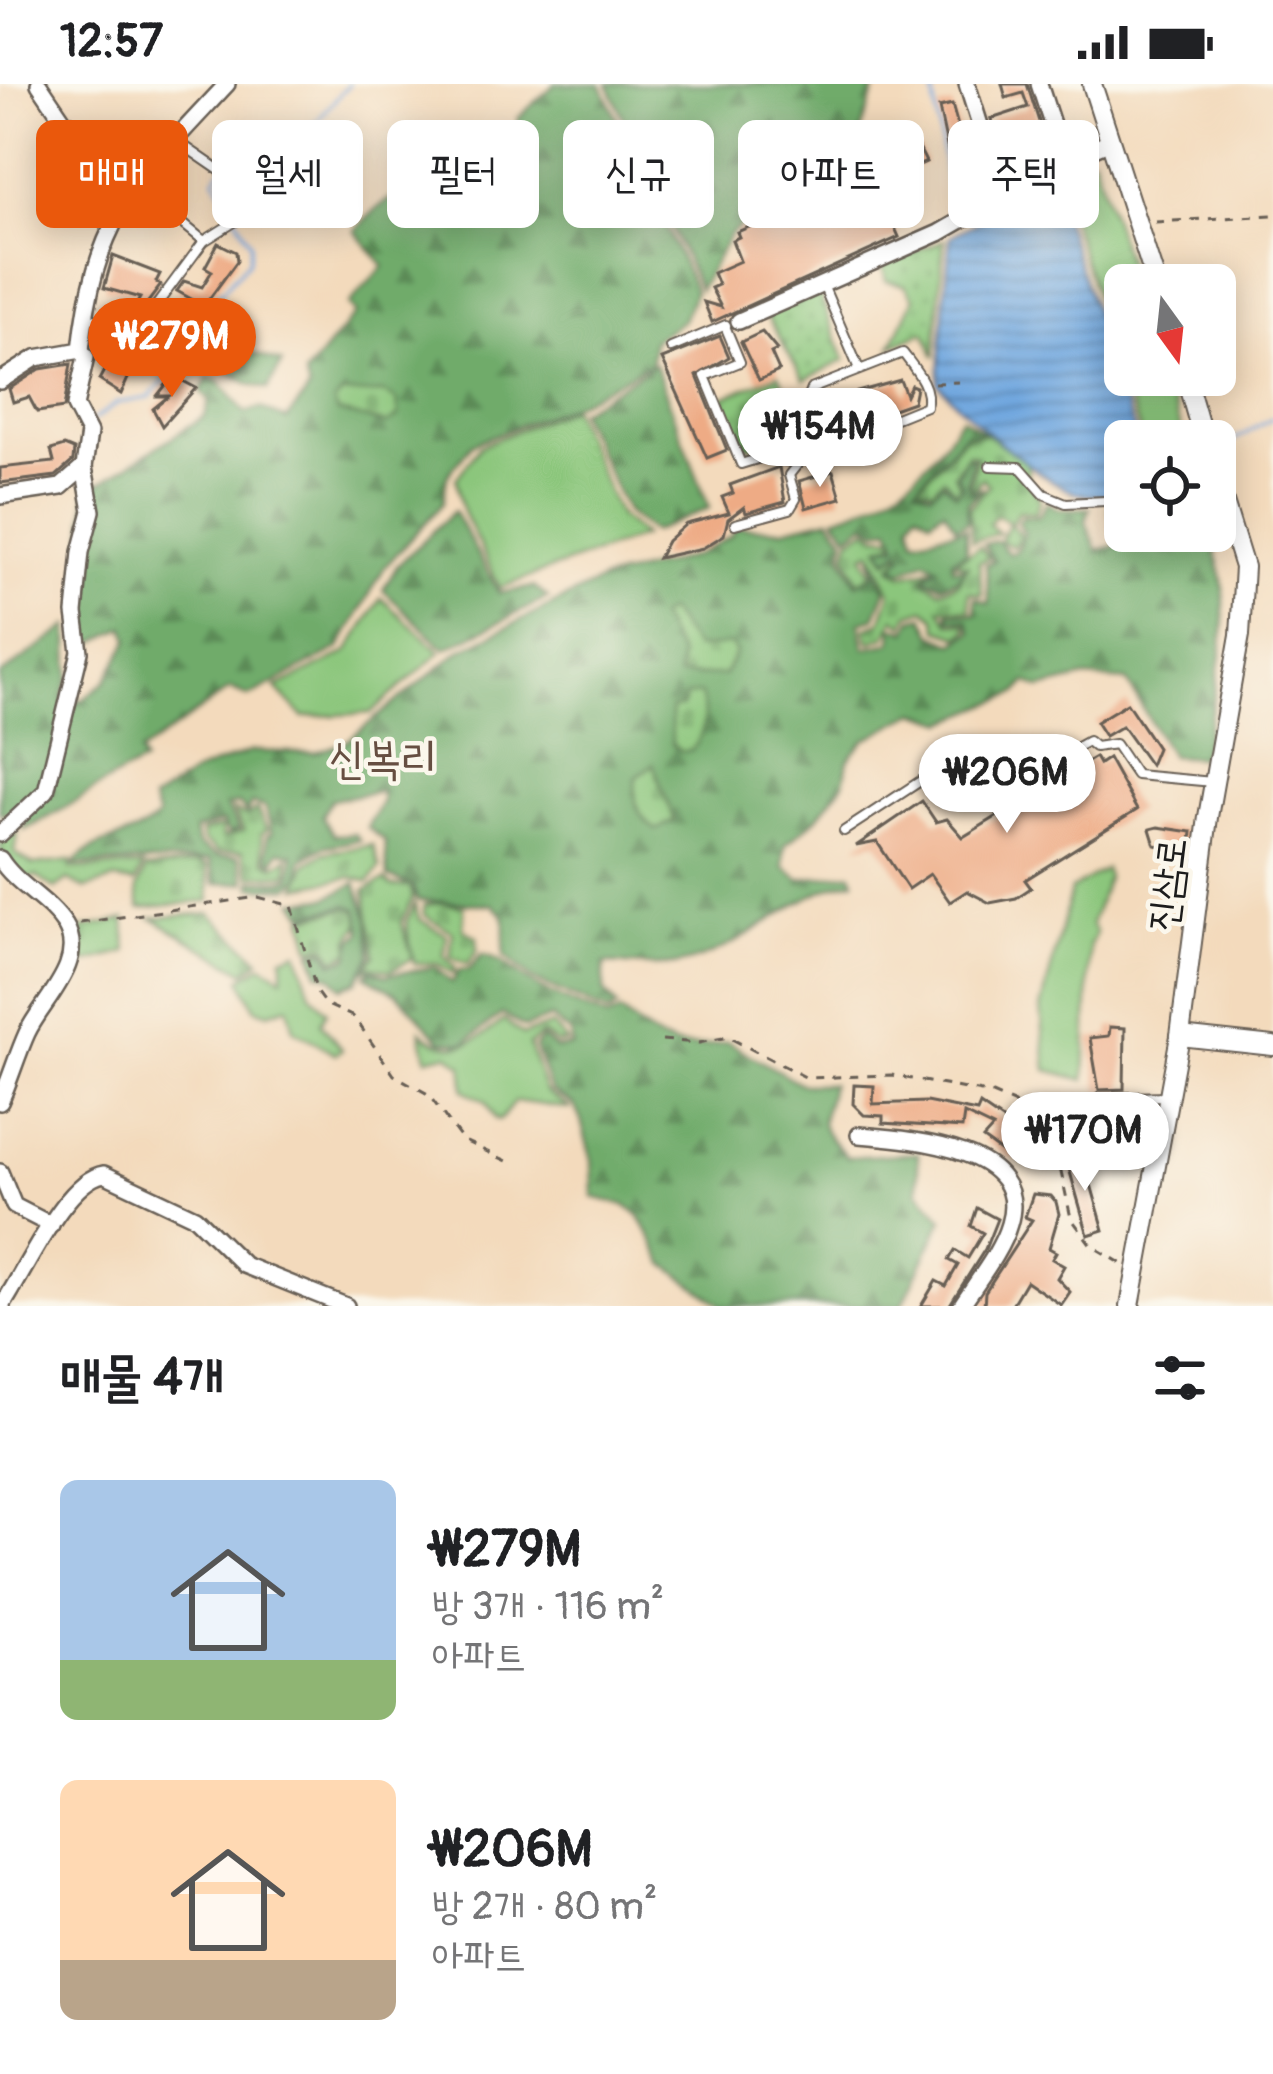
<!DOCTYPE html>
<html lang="ko">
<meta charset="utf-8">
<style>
:root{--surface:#fff;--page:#f6f6f6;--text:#202124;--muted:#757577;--accent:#ea580c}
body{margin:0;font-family:Pangolin,"Poor Story",sans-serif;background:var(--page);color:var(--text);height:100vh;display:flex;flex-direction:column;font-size:45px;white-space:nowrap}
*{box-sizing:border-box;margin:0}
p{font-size:39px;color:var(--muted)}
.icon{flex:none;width:66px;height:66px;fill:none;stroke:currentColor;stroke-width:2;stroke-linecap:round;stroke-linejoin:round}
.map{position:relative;height:1222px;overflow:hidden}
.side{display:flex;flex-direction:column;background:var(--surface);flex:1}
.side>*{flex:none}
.guide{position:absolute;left:36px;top:36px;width:1203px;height:108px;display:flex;gap:24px}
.needle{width:78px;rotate:165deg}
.fabs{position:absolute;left:1104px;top:180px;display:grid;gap:24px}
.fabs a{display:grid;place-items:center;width:132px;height:132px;border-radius:18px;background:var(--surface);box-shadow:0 6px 30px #0003;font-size:60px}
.price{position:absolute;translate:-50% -102px;padding:0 27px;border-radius:42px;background:#fff;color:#222;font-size:39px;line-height:78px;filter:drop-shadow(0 3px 6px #0008)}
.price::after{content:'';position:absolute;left:50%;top:72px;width:36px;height:27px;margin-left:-18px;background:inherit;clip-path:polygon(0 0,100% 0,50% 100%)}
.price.on{background:var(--accent);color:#fff}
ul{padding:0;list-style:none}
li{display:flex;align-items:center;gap:36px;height:300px;padding:0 60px}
li span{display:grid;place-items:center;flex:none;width:336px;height:240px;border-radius:18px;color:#555}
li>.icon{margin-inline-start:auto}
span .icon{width:144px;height:144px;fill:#fffc;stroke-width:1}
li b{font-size:51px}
h2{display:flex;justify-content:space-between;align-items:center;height:144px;padding:0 60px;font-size:51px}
.chip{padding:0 42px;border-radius:18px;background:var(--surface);box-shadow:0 6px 30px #0003;font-size:42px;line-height:108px}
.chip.on{background:var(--accent);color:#fff}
.status{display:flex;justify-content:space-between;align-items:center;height:84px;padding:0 60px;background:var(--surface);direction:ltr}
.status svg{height:33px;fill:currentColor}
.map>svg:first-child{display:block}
.green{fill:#8bc67b;stroke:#54714c;stroke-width:3}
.forest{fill:url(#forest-firs);stroke:#466444;stroke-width:3}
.cemetery{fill:url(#cemetery-stones);stroke:#54714c;stroke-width:3}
.garden{fill:url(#garden-dots);stroke:#54714c;stroke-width:3}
.water{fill:url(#water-rules);stroke:#46627e;stroke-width:3}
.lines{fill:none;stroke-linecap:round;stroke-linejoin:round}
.stream{stroke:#71a7df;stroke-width:3}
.building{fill:#eeab85}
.service-casing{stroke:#675e54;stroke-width:12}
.minor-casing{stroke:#675e54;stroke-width:20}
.tertiary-casing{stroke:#675e54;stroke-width:22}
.path{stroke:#675e54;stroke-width:3;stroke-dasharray:9 9;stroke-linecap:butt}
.service{stroke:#fff;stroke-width:8}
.minor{stroke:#fff;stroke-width:15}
.tertiary{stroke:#fff;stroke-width:18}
.labels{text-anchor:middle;stroke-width:9;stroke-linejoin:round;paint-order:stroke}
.street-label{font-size:39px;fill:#1c1c1c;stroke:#fbf7ec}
.quarter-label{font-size:45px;fill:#664e41;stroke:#fbf7ec}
</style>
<div class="status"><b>12:57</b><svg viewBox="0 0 49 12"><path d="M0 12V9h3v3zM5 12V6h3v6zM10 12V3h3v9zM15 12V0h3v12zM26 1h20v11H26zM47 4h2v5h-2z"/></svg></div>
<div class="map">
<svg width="1273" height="1222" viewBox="0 0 1273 1222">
<defs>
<pattern id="forest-firs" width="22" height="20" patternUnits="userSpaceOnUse" patternTransform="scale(3)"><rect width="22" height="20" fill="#70ab6b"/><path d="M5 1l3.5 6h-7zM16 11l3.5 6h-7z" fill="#5b8a57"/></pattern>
<pattern id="cemetery-stones" width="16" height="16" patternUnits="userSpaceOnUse" patternTransform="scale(3)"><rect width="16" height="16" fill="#8bc67b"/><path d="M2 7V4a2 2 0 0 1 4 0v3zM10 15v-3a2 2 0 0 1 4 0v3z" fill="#77aa6a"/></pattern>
<pattern id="garden-dots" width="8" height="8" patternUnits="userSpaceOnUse" patternTransform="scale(3)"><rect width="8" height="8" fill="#8bc67b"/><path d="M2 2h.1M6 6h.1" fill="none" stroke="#77aa6a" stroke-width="1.8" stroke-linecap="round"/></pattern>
<pattern id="water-rules" width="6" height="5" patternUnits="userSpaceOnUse" patternTransform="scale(3)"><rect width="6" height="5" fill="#71a7df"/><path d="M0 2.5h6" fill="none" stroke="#5c87b4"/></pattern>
</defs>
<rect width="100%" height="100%" fill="#fbf7ec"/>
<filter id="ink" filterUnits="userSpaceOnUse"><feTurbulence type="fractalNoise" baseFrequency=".00833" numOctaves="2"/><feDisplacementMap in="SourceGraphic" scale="24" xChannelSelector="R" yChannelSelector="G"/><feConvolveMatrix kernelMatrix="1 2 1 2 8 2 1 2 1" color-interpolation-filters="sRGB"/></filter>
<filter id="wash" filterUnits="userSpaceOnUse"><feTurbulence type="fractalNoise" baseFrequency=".004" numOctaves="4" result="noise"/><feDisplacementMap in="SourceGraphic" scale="48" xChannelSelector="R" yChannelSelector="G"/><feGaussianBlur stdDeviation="2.7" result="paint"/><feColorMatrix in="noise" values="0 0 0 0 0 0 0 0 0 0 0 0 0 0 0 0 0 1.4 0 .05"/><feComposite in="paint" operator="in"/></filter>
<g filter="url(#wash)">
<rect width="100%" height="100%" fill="#f3dabc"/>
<g class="green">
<path d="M1093,73L1134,201H1125V291H1164L1185,357H1143L1057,94Z"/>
<path d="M571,324L619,432L643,452L500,504L463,428L456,395L480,362Z"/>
<path d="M381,514L441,568L371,629L303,633L276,604L348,568Z"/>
<path d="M12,749L18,750L15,769L33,781L71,777L70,785L143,782L135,799L114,796L86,805L68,796L55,805L36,792L24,795L2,771L1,760Z"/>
<path d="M1105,785L1107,794L1091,840L1096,849L1090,861L1085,996L1047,986L1041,925L1071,806Z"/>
<path d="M415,820L419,835L447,851L444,872L455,883L453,890L437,879L414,880L406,838Z"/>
<path d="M298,867L311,909L327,927L321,939L342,965L336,970L294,946L288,922L269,929L255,924L241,895L262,881L283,893V873Z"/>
<path d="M504,936L523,951L552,941L567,958L557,960L542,950L529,961L545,1007L571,1025L515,1017L500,1036L495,1035L485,1017L464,1006L463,981L448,970L427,974L421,947C453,975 475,958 504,936Z"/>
</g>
<g class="forest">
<path d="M555,0H601L695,207L683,236L653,256L651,279L574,320L472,360L447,392L443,419L384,484L340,564L249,613L230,605L140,669L144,679C101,698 67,726 24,746L27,725L0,731V592L69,542L70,593L62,614L82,616L106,597L130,555L125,543L86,563L81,497L88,389L99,400L205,332L209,317L201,307L209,294L219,297L245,329L261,324L287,336L309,306L305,291L356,229L348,221L384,182L355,147C374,128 391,103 420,114L457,49L482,93L503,95L519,33Z"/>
<path d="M608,0H877L860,50L831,95L754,132L730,151L699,205Z"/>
<path d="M214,256L282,279L268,305L249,300L207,274L204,257Z"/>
<path d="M655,280L709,424L652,448L627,429L578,327Z"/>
<path d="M961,333L984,348L963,351L915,403L931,409L943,398L956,410L963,402L957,391L968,373L973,374L967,398L972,409L984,403L968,418L967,438L956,443L944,425L931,435L917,426L911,437L915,455L966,444V468L952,475L953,484L965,483L957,495L942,501L925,494L938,483L926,476L903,487L893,482L903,472L899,466L888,475L881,462L898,461L891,443L879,446L866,439L849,451L835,433C899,413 924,390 961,333Z"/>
<path d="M1047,418L1060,425L1090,424L1086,437L1097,466L1117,462L1109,423H1125L1119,430L1125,447H1179L1195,458L1210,457C1240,509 1215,615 1201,674L1170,672L1127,597L1085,594L1041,605L1027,598L1018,609L946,638L916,628L865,656L848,676L844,699L817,734L785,761L784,783L800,795L852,789L855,796C790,809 746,867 679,880C656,885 627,880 604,880V907L617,923L609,929L533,896L504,872L505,834L494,821L417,816L413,802L388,793L385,757L367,743L382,717L380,707L331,716L322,732L334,751L355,750L360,756L323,763L302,776L300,794L289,804L253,803L252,797L291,795L294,770L280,767L273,778L268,774L267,751L272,749L265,723L252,719L246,729L239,720L226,722L239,745L228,750L223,738L195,746L198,761L217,772H239L246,798L215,800L210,776L73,781C94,753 134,758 158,733L152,717L196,688L252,667L315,669L346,658L461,566L601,497L694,472L731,452L736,443L783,445L830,434L845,454L842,471L857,500L875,490L871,471L886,506L875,534L860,538L865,564L892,558L893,542L907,547L912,535L924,532L933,550L954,559L972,548L968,536L950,535L948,528L976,530L975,514L989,519L986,480L994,477L984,460L997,457L1009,470L1016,467L1025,449L1018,438L1022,432L1038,433Z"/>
<path d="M454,427L499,509L534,503L548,514L445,565L383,506L397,482Z"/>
<path d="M356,799L369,836L371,871L357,897L342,903L331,892L318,888L312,867L325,866L333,879L349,873L353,856L362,848L358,825L348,821L305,831L295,817L326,814Z"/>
<path d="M482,870C504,875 515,890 534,901C558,915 582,923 608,934L620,928C660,960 676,969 728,958L801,1000H831C825,1045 808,1029 847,1073L918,1069V1106L943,1135L902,1222H723L665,1180L640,1132L624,1121L593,1113L592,1077L581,1037L574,1021L550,1006L535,963L542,954L556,965L572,962L570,950L551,934L525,944L502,930L464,959L441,956L397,909L366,892L372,885L386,891L435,883L452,899L459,886L470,885Z"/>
</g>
<g class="cemetery">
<path d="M383,309L397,316L399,332L387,340L338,328L334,318L342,310Z"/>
<path d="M986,350L1028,379L1027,394L1040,415L1035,429L1018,427L1011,441L1022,451L1013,463L1000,457L1009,438L996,431L989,440L999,449L972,457L969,424L989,401L982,394L974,406L970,400L977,372L968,369L954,390L960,401L956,408L944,394L933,405L918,402L966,352Z"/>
<path d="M868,444L878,451L895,452L894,459L879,462L887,477L897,469L901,473L890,483L903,491L933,484L922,495L941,506L958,499L968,481L954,478L980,462L989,474L979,478L982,511L969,508L970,526L940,524L950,539H966L967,547L959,552L938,545L936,534L925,525L909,530L904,541L895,534L886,552L870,558L865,544L881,538L891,508L872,467L864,470L872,490L859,498L846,470L850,455Z"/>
<path d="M668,527L696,565L730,560L736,568L724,591L678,592L680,572L658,533Z"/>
<path d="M700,610C707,628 705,651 692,666L681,668L672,660L671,625L682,623L686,612Z"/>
<path d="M653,680L674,736L656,746C636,731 633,718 636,694Z"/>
<path d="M257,725L267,746L261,749L265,777L275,782L289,773L288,790L250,792L243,767L218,768L203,757L202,748L222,743L223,754L244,747L233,726L246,732Z"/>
<path d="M373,761L380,784L369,798L351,793L298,803L306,780L324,769Z"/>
<path d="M200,779L207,782L210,817L140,824L137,805L146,785Z"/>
<path d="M385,796L392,802H410L413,814L401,838L413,874L391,887L372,882L364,887L375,871L365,806Z"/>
<path d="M443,819L464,823L463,845L477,853V867L468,880L450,873L453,848L424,831V821Z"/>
<path d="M348,823L357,827L360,840L350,855L351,867L334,875L327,863H311L304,834Z"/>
<path d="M210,829L260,876L245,888L152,834Z"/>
<path d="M125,835L127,868L85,879L76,846Z"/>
</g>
<g class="garden">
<path d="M944,156L935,273L925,248L892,262L914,214L905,201L886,197L882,180Z"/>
<path d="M818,207L845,276L804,296L765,229Z"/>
<path d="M779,290L802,344L791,327L751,342L758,361L740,362L721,314Z"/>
</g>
<path class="water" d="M1051,98L1138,357H1125L1121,408C1105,412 1090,414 1074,408C1037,394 964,330 938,299L950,153Z"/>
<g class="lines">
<g class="stream">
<path d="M932,0L952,134"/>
<path d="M92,337L117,319L149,314L168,292L186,248L249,176L251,159L215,94C231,67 260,72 285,62C309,52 331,19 349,0"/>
<path d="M1215,367L1273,334"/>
</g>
</g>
<g id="blocks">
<g class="building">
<path d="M1002,0H1027L1049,69L1006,84L991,35L1028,23L1023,9L1006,14Z"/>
<path d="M952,21L959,46L969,47L972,81L980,82L983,92L963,97L955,67H948L939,24Z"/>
<path d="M893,59L897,68L918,62L926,78L876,101L899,153L712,238L704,218L721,223L711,204L718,201L713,189L740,177L732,156L739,153L737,148L756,140L754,135L878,86L871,69Z"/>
<path d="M218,159L236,168L237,177L204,222L177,207L184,197L202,203L212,187L205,183Z"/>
<path d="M113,172L160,190L156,198L161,201L142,226H133L140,214L104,204Z"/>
<path d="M762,248L777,266L771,269L779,287L759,296L741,258Z"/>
<path d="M720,252L729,273L697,292L727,366L707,374L662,275Z"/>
<path d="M110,254L133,283L121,310L99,296L110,275L102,272Z"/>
<path d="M71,280L64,324L37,328L29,313L13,318L9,305L40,285Z"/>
<path d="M181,296L196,304L162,342L153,325L169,312H157L169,297L176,303Z"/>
<path d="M900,296L906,311L911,301L916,303L913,318L822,350V334L842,330L838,321L858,313L857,308Z"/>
<path d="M790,330L800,360L788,365L780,352L760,360L754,343Z"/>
<path d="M64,362L74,366L73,377L56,392L0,399V384L54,378L51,366Z"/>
<path d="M779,383L785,418L746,429L744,423L728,435L724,451L703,464L658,474L667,457L686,440L729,429L722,413L733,409L730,401Z"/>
<path d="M833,387L841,414L806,424L799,397Z"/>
<path d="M1127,619L1157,664L1150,681L1122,642L1105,652L1096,638Z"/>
<path d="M1095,673L1099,680L1108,674L1137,726L1025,796L1031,804L1016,814L990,819L967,807L950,818L930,790L908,805L877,758L856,762L922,717L936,738L947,735L963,753Z"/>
<path d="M1158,743L1192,748L1190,767L1155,761L1150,745Z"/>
<path d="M1110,943L1125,944L1124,1005L1099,1006L1090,954L1109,952Z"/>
<path d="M854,1001L874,1002L873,1020L926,1018L977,1028L980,1021L1018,1047L1027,1037L1037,1046L1012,1076L983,1055L993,1044L964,1030L962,1044L883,1039V1032L864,1031L853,1020Z"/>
<path d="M1082,1069L1104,1146L1088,1151L1066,1074Z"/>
<path d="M1033,1110L1051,1112L1056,1118L1059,1130L1049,1164L1056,1168L1052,1175L1064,1182L1057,1194L1070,1208L1061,1221L1026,1197L1011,1222H984L985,1208L1032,1136L1025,1133Z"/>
<path d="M977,1124L997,1135L985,1165L949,1222H921L936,1197L946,1202L958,1181L949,1176L955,1166L968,1174L983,1149L971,1142Z"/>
</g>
</g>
</g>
<g filter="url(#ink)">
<use href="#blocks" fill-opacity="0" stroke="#675e54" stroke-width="3"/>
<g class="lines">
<g class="service-casing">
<g id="service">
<path d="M136,101L204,157"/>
<path d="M823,201L859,285"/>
<path d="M86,233L109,239L147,234L204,157L247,130L222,88L177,57"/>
<path d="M725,242L740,278L705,292L741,380L780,368L786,377L805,371"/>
<path d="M671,264L726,241"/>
<path d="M903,269C914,284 932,303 926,322L829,361L816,357L804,323L811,305Z"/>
<path d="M990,382L1020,383L1044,410L1066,419L1125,416"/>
<path d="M735,440L790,425L796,415L789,391L816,357"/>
<path d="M1192,447L1211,451L1231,447"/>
<path d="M844,747L925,694L940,713L1013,699L1088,657L1095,663L1115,660L1136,691L1213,698"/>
<path d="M1099,1014L1167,1012"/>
</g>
</g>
<g class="minor-casing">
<g id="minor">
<path d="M39,0L64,37L149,84"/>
<path d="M967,0L1002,111"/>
<path d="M1039,0L1064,77"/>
<path d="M739,237L939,149L1064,77L1110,57"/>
<path d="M0,297L36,274L81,266C95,130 138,96 227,0"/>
<path d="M0,412L61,403L84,383L89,349L75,322L86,273L81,266"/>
<path d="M0,750L46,707L80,568L75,529L81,468L92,427L84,383"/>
<path d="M0,775C16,801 48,815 65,841C88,878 42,917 27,949C17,971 10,996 0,1018"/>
<path d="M859,1051C905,1055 1033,1062 1009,1140C1001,1168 977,1197 961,1222"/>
<path d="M0,1088L14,1122L51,1141"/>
<path d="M2,1222C25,1188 65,1096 104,1090L195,1133L244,1181L346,1222"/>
</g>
</g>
<g class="tertiary-casing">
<g id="tertiary">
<path d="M1092,0L1157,201"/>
<path d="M1185,291L1204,357"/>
<path d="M1180,952L1273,962"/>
<path d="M1130,1222L1180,952L1208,733L1240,551L1244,483L1215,389"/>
</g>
</g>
<g class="path">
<path d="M1155,138L1273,131"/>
<path d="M934,299L959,298"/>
<path d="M80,839L258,813L292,822L317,909L325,920L354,933L394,991L428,1010L462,1056L509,1078"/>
<path d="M662,956L699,959L728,953L807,994L891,991L992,1010L1013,1019L1043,1046L1059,1079L1071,1134L1092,1162L1124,1181"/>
</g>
<use href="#service" class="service"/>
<use href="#minor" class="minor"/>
<use href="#tertiary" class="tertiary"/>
</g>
</g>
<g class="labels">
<g class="street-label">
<text transform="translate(1166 800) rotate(-83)" y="14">진삼로</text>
</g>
<g class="quarter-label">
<text x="383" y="689">신복리</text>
</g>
</g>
</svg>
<div class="fabs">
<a><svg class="needle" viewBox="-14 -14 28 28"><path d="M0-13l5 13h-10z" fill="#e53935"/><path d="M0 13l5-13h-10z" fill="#757577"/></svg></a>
<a><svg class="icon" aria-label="locate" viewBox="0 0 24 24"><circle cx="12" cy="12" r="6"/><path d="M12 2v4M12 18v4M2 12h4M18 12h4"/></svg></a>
</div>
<b class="price on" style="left:172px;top:316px">₩279M</b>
<b class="price" style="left:820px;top:406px">₩154M</b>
<b class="price" style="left:1007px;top:752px">₩206M</b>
<b class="price" style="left:1085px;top:1110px">₩170M</b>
<div class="guide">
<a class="chip on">매매</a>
<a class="chip">월세</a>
<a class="chip">필터</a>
<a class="chip">신규</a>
<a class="chip">아파트</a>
<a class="chip">주택</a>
</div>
</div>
<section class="side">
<h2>매물 4개<svg class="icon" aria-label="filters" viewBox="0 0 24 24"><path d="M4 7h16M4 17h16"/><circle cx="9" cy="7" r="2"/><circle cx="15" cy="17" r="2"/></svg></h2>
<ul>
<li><span style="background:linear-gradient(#a9c7e8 75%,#8fb573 0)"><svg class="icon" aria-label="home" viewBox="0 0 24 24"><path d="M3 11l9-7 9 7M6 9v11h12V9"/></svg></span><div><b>₩279M</b><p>방 3개 · 116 m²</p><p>아파트</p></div></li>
<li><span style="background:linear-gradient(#ffd9b3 75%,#b9a48a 0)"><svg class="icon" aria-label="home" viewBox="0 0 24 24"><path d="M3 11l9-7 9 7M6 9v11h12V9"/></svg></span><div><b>₩206M</b><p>방 2개 · 80 m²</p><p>아파트</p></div></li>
</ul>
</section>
